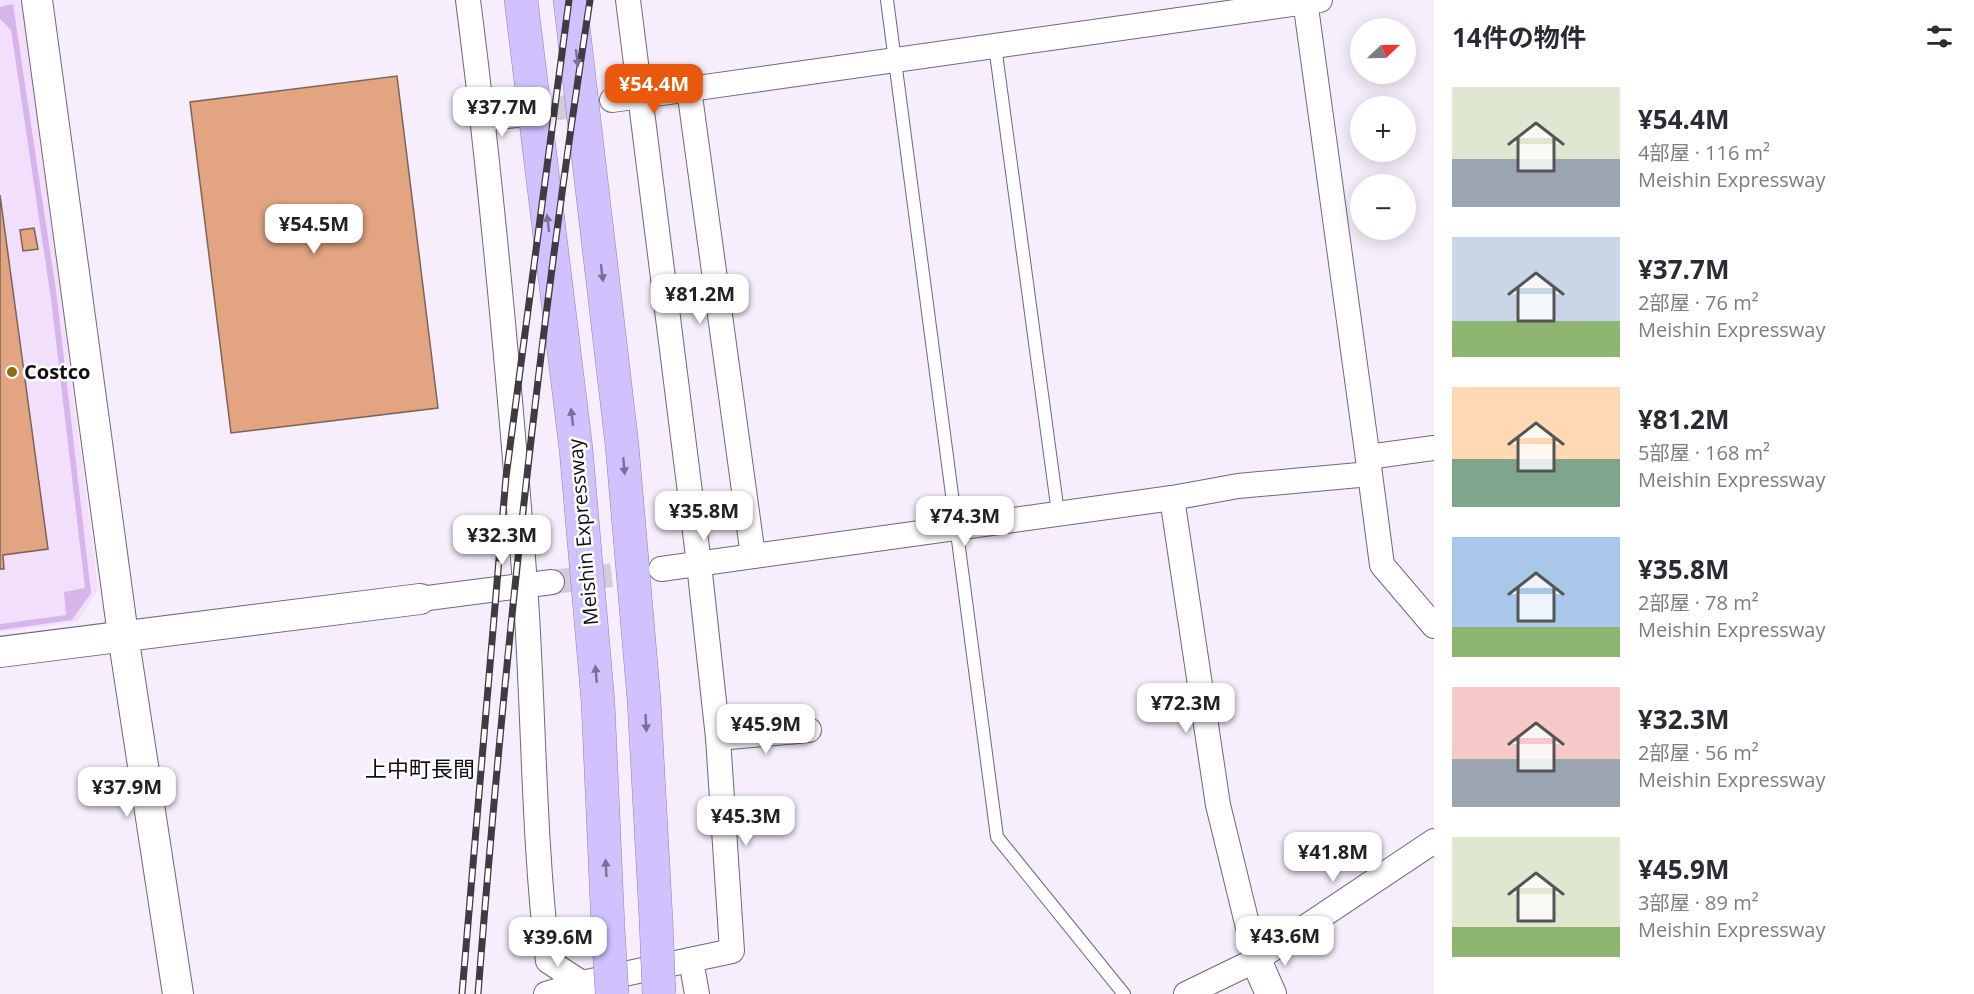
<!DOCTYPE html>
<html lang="ja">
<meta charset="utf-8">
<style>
:root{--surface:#fff;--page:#f2f2f3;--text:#2b2b33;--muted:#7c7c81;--accent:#ea580c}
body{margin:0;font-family:"Open Sans","Noto Sans JP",sans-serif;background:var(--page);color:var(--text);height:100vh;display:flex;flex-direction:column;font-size:22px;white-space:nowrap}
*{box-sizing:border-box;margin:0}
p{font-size:20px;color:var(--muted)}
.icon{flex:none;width:33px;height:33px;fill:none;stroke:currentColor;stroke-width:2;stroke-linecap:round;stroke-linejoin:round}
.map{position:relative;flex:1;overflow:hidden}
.drawer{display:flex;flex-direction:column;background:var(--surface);width:540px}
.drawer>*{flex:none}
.needle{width:39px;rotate:68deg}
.buttons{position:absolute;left:1350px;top:18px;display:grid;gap:12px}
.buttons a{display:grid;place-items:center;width:66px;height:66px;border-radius:50%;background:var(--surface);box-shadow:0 3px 15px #0003;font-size:30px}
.price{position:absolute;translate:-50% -51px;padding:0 14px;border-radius:12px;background:#fff;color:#222;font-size:20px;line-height:39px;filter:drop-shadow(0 2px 3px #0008)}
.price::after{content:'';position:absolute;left:50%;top:36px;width:18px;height:14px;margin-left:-9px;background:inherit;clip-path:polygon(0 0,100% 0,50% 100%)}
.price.current{background:var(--accent);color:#fff}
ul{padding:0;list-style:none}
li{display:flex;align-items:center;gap:18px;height:150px;padding:0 18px}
li span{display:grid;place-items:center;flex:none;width:168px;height:120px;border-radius:0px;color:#555}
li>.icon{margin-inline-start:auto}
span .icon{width:72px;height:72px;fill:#fffc;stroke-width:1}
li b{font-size:26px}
h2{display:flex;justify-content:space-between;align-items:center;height:72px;padding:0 18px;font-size:26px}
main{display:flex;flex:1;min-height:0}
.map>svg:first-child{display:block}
.built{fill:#f1dffc}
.green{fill:#d6b4ec}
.building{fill:#e2a481;stroke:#796458;stroke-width:1.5}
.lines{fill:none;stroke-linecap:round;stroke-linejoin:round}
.minor-tunnel{stroke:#d4ccd9;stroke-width:24;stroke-dasharray:24 12;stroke-linecap:butt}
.service-casing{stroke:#726679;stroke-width:14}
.minor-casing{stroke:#726679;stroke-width:26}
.tertiary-casing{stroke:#726679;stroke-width:32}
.motorway-casing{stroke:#8d82ac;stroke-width:34}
.service{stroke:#fff;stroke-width:12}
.minor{stroke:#fff;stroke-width:24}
.tertiary{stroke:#fff;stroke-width:30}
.motorway{stroke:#d0c2ff;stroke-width:33}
.rail-casing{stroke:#403b43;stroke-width:7}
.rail{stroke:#fff;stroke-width:4.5;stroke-dasharray:14;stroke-linecap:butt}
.motorway-bridge-casing{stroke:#8d82ac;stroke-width:34;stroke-linecap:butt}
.motorway-bridge{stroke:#d0c2ff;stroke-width:33}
.oneway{fill:#7a7095}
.poi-dot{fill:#906c11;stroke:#fff;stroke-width:2}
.labels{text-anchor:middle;stroke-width:5;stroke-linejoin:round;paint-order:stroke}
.poi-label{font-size:20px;font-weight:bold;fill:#100c13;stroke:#fff;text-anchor:start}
.street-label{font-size:20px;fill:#100c13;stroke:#fff}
.quarter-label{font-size:22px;fill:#100c13;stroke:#fff}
</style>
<main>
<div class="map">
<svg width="1434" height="994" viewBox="0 0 1434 994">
<rect width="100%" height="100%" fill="#f6eefc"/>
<path class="built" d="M0,0H23L98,589L77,622L0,632Z"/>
<path class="green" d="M13,4L57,298L91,593L72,620L0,630V624L66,615L64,592L85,588L51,299L11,30L0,19V7Z"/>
<g class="building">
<path d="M397,76L438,408L231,433L190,102Z"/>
<path d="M0,195L48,549L3,555L4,569H0Z"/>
<path d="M34,228L38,249L23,251L20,230Z"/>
</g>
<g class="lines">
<g class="minor-tunnel">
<path d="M520,114L598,102"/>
<path d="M552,582L647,571"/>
</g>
<g class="service-casing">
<g id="service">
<path d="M887,0L997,837L1124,994"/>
<path d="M995,46L1058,513"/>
</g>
</g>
<g class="minor-casing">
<g id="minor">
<path d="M468,0C493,194 510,389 525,584C534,710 533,836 548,961L582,983L583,992"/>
<path d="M689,89L753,556"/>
<path d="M612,100L1320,0"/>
<path d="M483,119L516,115"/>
<path d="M1368,457L1434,448"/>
<path d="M1370,474L1382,565L1434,626"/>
<path d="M1172,498L1218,805L1256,960"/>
<path d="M661,569L1172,498L1238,486L1370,474L1305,0"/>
<path d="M420,599L552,582"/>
<path d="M718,738L809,730"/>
<path d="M691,960L697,994"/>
<path d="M546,994L582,983L732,951L718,738L699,564L628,0"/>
<path d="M1186,994L1256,960L1434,841"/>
</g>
</g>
<g class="tertiary-casing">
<g id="tertiary">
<path d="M37,0L123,635L178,994"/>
<path d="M0,652L420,599"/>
<path d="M1256,960L1271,994"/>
</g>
</g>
<g class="motorway-casing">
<g id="motorway">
<path d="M521,0L576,449L598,702L608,927"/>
<path d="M570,0L622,445L644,700L656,920"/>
</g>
</g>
<use href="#service" class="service"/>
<use href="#minor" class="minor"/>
<use href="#tertiary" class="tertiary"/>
<use href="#motorway" class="motorway"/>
<g class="rail-casing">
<g id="rail">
<path d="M462,994L506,477L569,0"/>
<path d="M478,994C504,661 539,330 590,0"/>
</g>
</g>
<use href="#rail" class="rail"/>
<g class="motorway-bridge-casing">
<g id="motorway-bridge">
<path d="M656,920L659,994"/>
<path d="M608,927L612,994"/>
</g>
</g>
<use href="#motorway-bridge" class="motorway-bridge"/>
</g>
<defs><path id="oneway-solid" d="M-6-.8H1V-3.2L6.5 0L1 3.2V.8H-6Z" transform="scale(1.5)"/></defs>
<g class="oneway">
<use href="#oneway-solid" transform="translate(577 58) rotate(83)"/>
<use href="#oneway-solid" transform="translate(548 223) rotate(-97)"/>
<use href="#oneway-solid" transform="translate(602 273) rotate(83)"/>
<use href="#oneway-solid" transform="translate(572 417) rotate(-97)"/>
<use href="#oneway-solid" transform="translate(624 466) rotate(85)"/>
<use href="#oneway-solid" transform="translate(596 674) rotate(-95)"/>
<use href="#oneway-solid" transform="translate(646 723) rotate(87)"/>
<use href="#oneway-solid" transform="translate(606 868) rotate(-93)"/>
</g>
<circle class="poi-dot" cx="12" cy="372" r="6"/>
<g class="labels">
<g class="poi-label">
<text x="24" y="379">Costco</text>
</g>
<g class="street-label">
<text transform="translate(583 532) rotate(-95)" y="7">Meishin Expressway</text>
</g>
<g class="quarter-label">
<text x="420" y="777">上中町長間</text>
</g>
</g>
</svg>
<div class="buttons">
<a><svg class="needle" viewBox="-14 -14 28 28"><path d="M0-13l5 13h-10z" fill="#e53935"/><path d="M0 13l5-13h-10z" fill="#7c7c81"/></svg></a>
<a>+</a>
<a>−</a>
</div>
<b class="price current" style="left:654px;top:115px">¥54.4M</b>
<b class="price" style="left:502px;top:138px">¥37.7M</b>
<b class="price" style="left:314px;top:255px">¥54.5M</b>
<b class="price" style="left:700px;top:325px">¥81.2M</b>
<b class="price" style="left:704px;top:542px">¥35.8M</b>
<b class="price" style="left:965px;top:547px">¥74.3M</b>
<b class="price" style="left:502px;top:566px">¥32.3M</b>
<b class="price" style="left:1186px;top:734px">¥72.3M</b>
<b class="price" style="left:766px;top:755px">¥45.9M</b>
<b class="price" style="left:127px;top:818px">¥37.9M</b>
<b class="price" style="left:746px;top:847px">¥45.3M</b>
<b class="price" style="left:1333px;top:883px">¥41.8M</b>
<b class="price" style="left:1285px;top:967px">¥43.6M</b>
<b class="price" style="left:558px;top:968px">¥39.6M</b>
</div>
<section class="drawer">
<h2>14件の物件<svg class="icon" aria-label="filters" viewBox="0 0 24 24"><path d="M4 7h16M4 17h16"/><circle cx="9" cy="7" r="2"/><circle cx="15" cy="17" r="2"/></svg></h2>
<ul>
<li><span style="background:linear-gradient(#dfe7d0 60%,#9aa5b1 0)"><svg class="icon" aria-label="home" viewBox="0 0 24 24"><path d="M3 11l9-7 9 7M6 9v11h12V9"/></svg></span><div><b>¥54.4M</b><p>4部屋 · 116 m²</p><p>Meishin Expressway</p></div></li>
<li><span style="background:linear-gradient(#c9d6e8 70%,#8fb573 0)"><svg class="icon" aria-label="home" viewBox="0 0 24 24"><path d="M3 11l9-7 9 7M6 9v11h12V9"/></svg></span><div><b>¥37.7M</b><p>2部屋 · 76 m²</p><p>Meishin Expressway</p></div></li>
<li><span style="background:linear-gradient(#ffd9b3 60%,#7fa58c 0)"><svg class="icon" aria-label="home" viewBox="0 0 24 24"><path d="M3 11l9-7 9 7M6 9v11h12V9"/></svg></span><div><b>¥81.2M</b><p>5部屋 · 168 m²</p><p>Meishin Expressway</p></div></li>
<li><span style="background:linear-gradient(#a9c7e8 75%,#8fb573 0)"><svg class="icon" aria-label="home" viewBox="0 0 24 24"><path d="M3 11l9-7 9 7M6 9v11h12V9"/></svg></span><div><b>¥35.8M</b><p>2部屋 · 78 m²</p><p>Meishin Expressway</p></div></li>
<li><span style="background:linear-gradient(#f6c9c9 60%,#9aa5b1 0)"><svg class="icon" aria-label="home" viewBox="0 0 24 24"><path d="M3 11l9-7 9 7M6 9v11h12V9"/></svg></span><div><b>¥32.3M</b><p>2部屋 · 56 m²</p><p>Meishin Expressway</p></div></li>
<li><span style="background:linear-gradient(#dfe7d0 75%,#8fb573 0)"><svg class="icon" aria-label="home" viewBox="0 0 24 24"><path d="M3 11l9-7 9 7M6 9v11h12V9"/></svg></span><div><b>¥45.9M</b><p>3部屋 · 89 m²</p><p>Meishin Expressway</p></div></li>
</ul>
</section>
</main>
